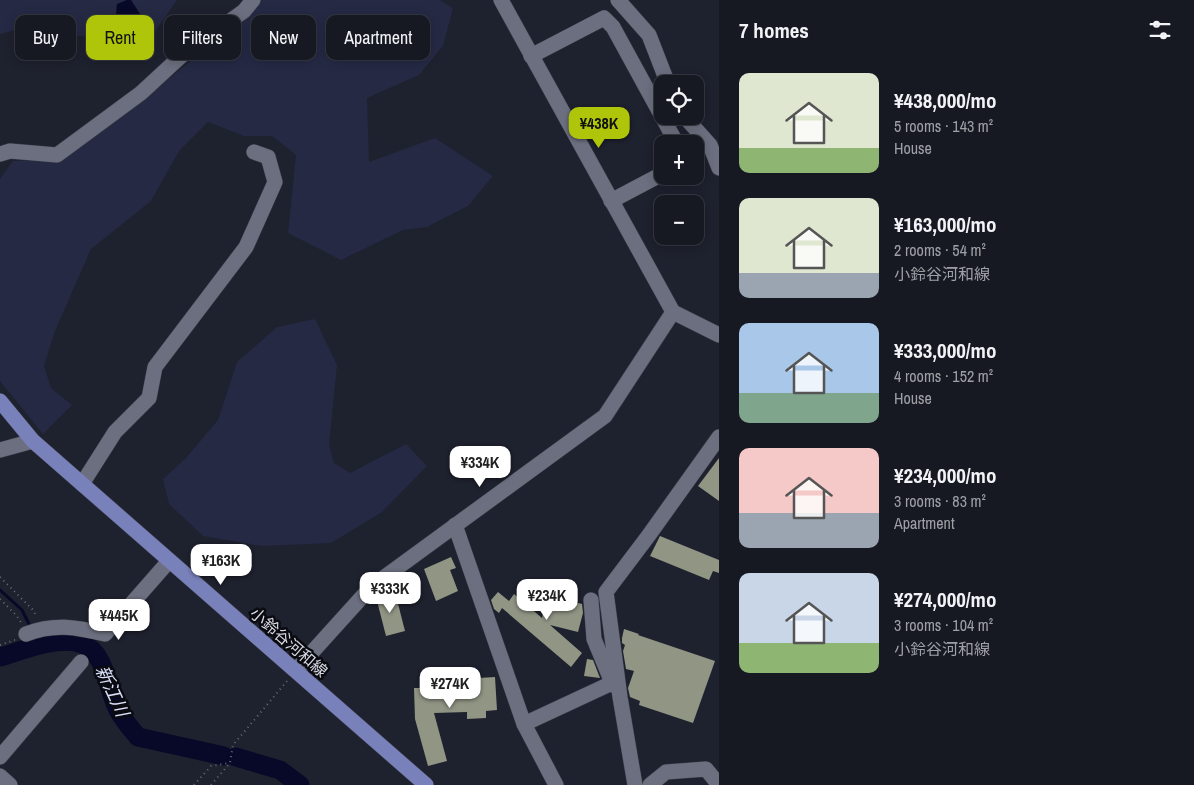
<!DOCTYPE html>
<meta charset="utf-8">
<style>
:root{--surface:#161922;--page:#1f222a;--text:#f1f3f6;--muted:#9ea0a5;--line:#353840;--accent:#aec509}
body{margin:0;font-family:"Archivo Narrow","Noto Sans JP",sans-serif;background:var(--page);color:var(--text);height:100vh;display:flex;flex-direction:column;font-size:19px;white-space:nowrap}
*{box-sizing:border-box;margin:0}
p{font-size:16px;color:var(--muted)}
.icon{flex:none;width:28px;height:28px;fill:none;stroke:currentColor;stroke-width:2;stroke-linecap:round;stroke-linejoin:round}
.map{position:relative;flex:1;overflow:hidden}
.drawer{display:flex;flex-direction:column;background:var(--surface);width:475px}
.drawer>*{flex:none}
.guide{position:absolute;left:15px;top:15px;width:475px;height:45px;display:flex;gap:10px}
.buttons{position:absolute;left:654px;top:75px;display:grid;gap:10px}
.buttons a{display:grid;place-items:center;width:50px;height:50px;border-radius:10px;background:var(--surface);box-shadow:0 2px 12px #0003,0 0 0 1px var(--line);font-size:25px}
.price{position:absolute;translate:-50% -42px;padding:0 11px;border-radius:10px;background:#fff;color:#222;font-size:16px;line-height:32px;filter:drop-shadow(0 1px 2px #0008)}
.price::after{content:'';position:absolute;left:50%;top:30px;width:15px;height:11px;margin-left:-8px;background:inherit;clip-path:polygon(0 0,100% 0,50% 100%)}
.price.active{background:var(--accent);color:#111}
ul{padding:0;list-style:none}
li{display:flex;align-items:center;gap:15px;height:125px;padding:0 20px}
li span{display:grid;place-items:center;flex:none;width:140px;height:100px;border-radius:10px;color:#555}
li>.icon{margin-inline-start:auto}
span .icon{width:60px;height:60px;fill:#fffc;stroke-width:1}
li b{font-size:21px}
h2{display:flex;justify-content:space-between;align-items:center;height:60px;padding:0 20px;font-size:21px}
.chip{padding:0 18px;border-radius:10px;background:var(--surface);box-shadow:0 2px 12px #0003,0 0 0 1px var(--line);font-size:18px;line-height:45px}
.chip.active{background:var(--accent);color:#111}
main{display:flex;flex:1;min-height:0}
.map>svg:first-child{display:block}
.green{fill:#252944}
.water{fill:#080828}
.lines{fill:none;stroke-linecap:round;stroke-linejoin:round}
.stream{stroke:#080828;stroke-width:3}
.river{stroke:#080828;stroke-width:19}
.building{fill:#919584}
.minor-casing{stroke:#3a3c47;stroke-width:16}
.major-casing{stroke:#3a3c47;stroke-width:16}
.path{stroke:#696c77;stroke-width:2;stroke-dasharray:1 4;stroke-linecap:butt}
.minor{stroke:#6c6f7f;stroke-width:15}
.major{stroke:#7981ba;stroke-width:15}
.labels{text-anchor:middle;stroke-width:5;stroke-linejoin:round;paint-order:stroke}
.street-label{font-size:16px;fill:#d9dbe4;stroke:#0a0b11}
.water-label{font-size:18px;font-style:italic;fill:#dbe1fc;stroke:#0a0b11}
</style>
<main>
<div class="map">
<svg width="719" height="785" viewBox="0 0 719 785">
<rect width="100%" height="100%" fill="#1e212e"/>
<g class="green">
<path d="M0,0H177L150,39L77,36L37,24L0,34Z"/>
<path d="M262,0H440L453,8L443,46L419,75L367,98L369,162L435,138L493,176L468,206L427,227L403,230L341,260L288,233L296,155L272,136H244L208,122L179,151L151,201L91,249L55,331L44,366L51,388L72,405L43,434L0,381V179L13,161L61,159L150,94L250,13Z"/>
<path d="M315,319L337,365L329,445L334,463L350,473L406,444L427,466L382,512L331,543L262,546L203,536L169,504L163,479L186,458L218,420L237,362L277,327Z"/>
</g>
<path class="water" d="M127,0H131L142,17L123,28L116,14L117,4Z"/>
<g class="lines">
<g class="stream">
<path d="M0,590L22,610L29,624"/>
<path d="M35,636L39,646"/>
</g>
<g class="river">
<path d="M0,657C21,651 53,638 75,642C107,647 106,688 118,710C123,719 131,729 138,737L224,756"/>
<path d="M236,757L280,770L300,785"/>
</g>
</g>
<g class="building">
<path d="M719,458V501L698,486Z"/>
<path d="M660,536L719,560V573L713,571L709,580L650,556Z"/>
<path d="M451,557L456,568L450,570L458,591L436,601L424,569Z"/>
<path d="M548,589L573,595L571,601L582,604L583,613L578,632L550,625L582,653L571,667L502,608L499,613L494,609L491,600L498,592L509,601L514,594L542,618Z"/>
<path d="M395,592L405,631L386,636L376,597Z"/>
<path d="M624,629L639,634L638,635L715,661L693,723L639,705L640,701L630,697L628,688L634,671L626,669L623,651L625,645L622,643V638Z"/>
<path d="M587,659L593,660L600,678L584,676Z"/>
<path d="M495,677L497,710L486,711V718L467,719V712L434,713L447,761L428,766L415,719L414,688H425L424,680L439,679L440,687L462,686V679Z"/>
</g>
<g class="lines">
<g class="minor-casing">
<g id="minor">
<path d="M501,0L673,312L719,335"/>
<path d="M618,0L649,35L668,84"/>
<path d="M531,56L604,18L613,27L677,144"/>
<path d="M684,116L710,145L719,168"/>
<path d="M0,154L10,151L57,155L141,93L180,57L244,11L253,0"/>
<path d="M611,201L662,174"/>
<path d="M0,450L33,441"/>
<path d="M82,484L115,432L149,398L155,367L246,247L275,182L268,157L254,152"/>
<path d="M455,525L524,724L556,785"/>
<path d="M591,600L594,639L613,685"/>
<path d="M26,634C54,623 76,627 105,634L169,561"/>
<path d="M296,670L371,587L605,416L673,312"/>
<path d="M524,724L612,683"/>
<path d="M0,757L81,662"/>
<path d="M0,776L10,785"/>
<path d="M635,785L620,697L606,592L649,535L719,437"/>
<path d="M650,785L666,772L706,769L719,785"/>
</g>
</g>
<g class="major-casing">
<path id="major" d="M0,401L33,441L426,785"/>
</g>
<g class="path">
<path d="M0,577L34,611L36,617"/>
<path d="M0,599L16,615L22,624"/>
<path d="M0,645L15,640"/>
<path d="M194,785L211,766L230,763"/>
<path d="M211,785L230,763L233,745L288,680"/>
</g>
<use href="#minor" class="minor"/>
<use href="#major" class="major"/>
</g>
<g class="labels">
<g class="street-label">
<text transform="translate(289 642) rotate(41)" y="6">小鈴谷河和線</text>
</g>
<g class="water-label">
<text transform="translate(112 691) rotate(65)" y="6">新江川</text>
</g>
</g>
</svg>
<div class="buttons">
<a><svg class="icon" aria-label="locate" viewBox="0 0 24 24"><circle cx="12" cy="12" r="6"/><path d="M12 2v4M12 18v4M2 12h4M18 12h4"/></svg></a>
<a>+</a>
<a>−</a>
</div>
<b class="price active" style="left:599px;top:149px">¥438K</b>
<b class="price" style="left:480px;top:488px">¥334K</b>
<b class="price" style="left:221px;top:586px">¥163K</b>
<b class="price" style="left:390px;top:614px">¥333K</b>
<b class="price" style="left:547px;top:621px">¥234K</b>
<b class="price" style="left:119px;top:641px">¥445K</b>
<b class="price" style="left:450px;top:709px">¥274K</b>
<div class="guide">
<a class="chip">Buy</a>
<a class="chip active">Rent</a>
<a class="chip">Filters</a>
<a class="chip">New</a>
<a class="chip">Apartment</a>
</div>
</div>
<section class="drawer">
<h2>7 homes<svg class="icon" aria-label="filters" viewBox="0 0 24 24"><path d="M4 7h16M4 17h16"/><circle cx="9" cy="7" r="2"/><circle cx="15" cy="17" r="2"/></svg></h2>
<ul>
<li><span style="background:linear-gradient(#dfe7d0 75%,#8fb573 0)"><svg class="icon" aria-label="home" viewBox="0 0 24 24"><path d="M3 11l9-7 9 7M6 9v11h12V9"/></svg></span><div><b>¥438,000/mo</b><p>5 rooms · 143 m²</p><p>House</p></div></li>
<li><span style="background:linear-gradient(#dfe7d0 75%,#9aa5b1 0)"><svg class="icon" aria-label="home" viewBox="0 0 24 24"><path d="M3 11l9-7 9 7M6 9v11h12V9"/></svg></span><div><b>¥163,000/mo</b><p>2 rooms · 54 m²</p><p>小鈴谷河和線</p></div></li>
<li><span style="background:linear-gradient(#a9c7e8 70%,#7fa58c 0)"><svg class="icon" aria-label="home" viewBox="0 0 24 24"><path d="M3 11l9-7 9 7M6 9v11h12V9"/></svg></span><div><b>¥333,000/mo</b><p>4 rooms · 152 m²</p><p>House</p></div></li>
<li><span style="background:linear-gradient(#f6c9c9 65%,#9aa5b1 0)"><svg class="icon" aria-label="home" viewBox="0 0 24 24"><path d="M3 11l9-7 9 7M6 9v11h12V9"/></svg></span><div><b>¥234,000/mo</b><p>3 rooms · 83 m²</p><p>Apartment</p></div></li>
<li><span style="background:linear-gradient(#c9d6e8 70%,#8fb573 0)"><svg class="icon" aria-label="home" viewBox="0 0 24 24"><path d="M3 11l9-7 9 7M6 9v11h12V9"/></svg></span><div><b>¥274,000/mo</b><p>3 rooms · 104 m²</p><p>小鈴谷河和線</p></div></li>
</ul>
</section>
</main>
